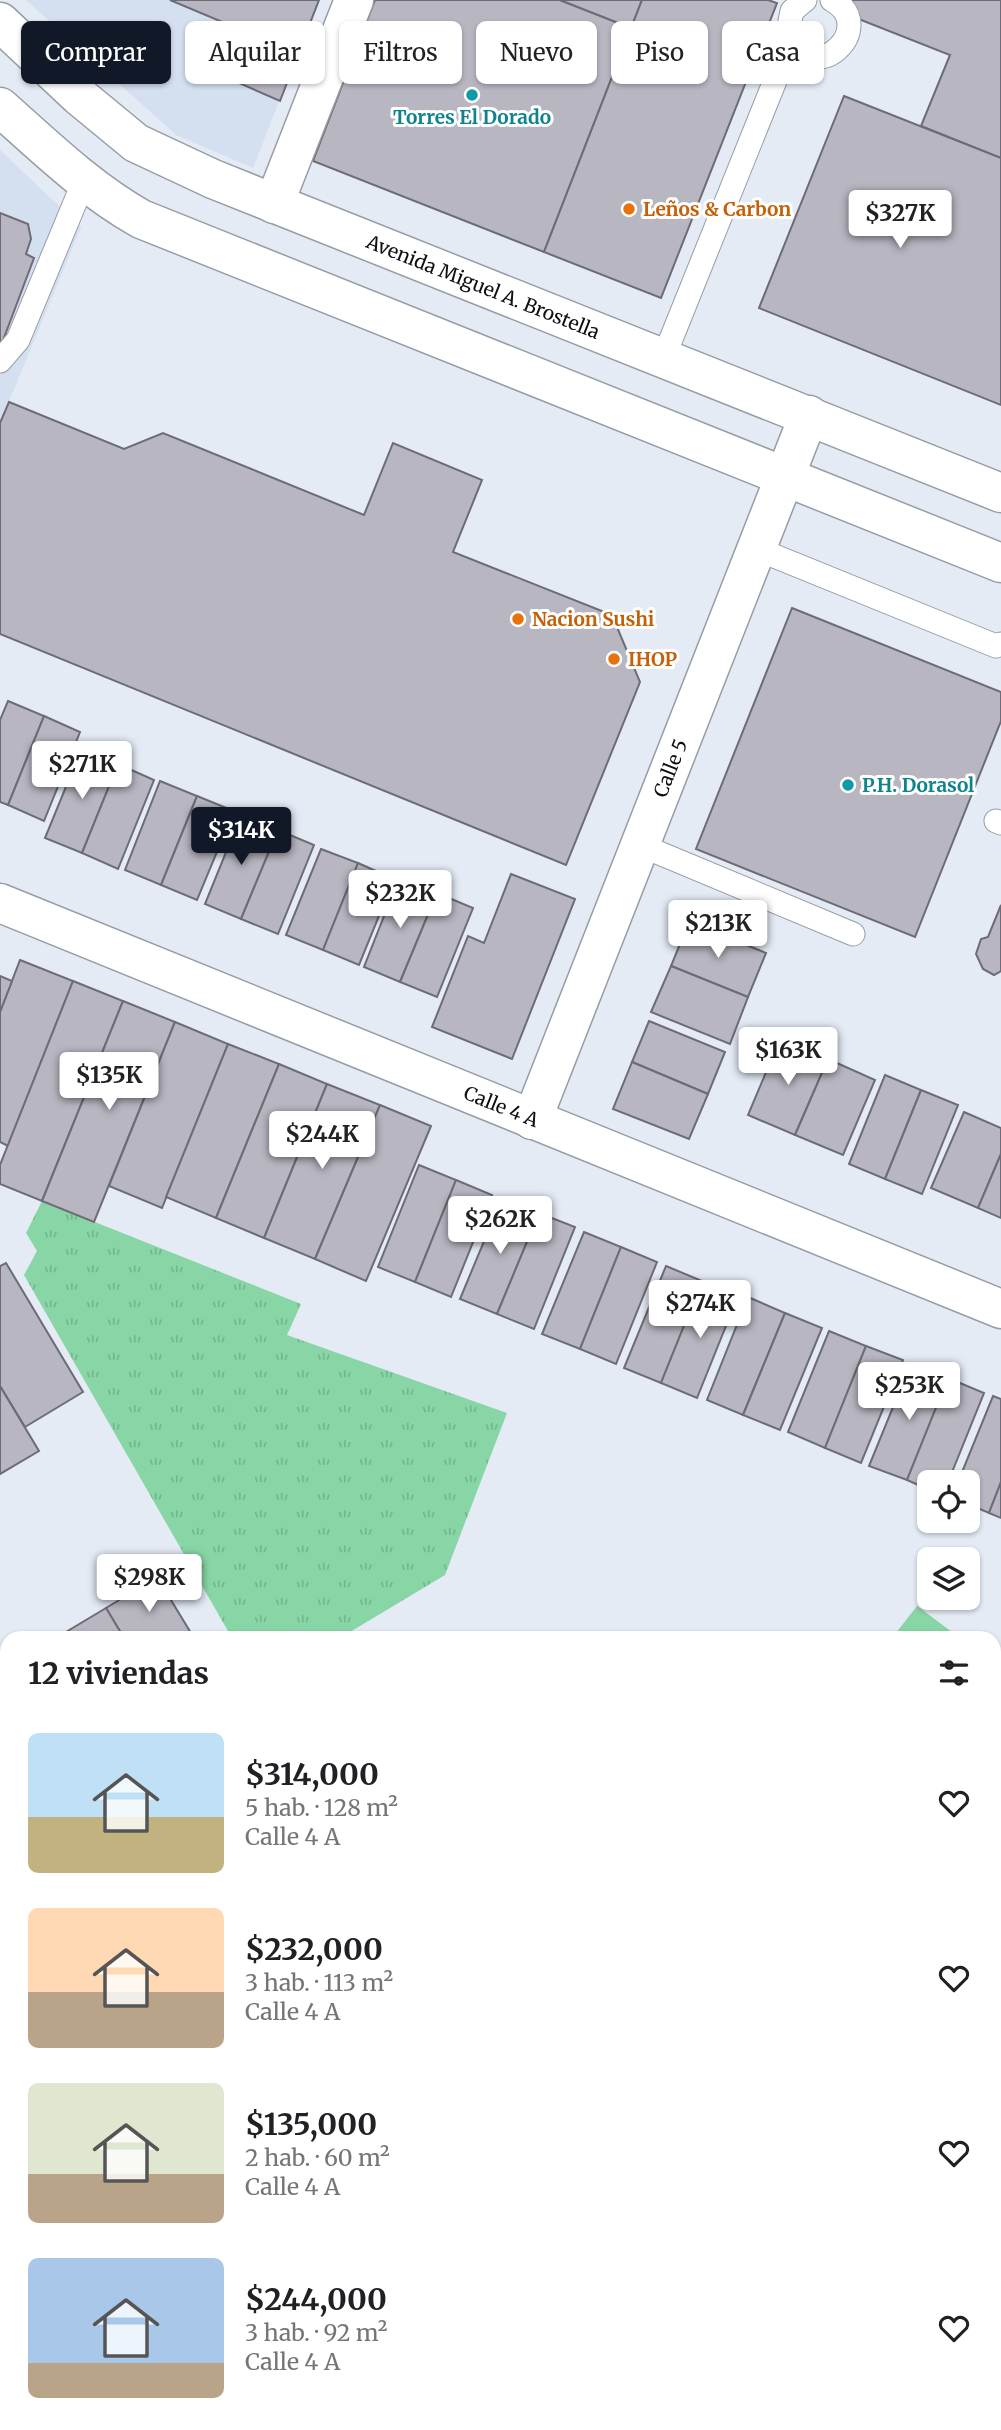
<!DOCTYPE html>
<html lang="es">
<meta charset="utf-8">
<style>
:root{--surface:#fff;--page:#f6f6f6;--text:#202124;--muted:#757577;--accent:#111827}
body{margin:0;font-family:Merriweather,serif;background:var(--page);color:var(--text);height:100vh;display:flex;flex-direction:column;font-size:26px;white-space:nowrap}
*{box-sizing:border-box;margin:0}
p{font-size:23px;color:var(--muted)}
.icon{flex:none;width:38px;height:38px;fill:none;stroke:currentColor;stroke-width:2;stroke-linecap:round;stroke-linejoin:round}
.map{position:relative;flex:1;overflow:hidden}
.drawer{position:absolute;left:0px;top:1631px;width:1001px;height:800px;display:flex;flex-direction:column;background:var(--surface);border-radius:21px 21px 0 0;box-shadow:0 2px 5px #0004}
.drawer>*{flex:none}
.top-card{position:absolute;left:21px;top:21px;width:959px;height:63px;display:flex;gap:14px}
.controls{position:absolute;left:917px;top:1470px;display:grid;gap:14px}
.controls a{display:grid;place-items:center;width:63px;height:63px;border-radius:10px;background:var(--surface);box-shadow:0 2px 5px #0004;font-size:35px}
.price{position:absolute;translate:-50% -60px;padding:0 16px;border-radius:7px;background:#fff;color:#222;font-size:23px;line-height:46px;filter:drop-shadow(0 2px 4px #0008)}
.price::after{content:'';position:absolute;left:50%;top:42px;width:21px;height:16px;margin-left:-10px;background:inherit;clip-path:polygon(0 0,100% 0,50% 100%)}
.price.current{background:var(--accent);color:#fff}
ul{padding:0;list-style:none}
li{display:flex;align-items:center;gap:21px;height:175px;padding:0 28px}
li span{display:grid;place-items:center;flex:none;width:196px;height:140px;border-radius:10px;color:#555}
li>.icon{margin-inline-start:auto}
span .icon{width:84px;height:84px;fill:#fffc;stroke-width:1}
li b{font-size:30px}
h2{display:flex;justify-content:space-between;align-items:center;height:84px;padding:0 28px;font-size:30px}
.pill{padding:0 24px;border-radius:10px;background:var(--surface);box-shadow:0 2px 5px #0004;font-size:24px;line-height:63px}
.pill.current{background:var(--accent);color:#fff}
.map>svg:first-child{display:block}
.built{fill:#d4dff0}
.grass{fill:url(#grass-tufts)}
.pitch{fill:#88d6a6}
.building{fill:#b8b6c1;stroke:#6d6c76;stroke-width:2}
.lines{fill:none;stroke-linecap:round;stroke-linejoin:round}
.service-casing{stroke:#969da6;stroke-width:25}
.minor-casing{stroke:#969da6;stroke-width:41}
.primary-casing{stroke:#969da6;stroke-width:41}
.service{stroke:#fff;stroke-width:23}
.minor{stroke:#fff;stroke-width:38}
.primary{stroke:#fff;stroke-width:38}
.culture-dot{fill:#0f9aa8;stroke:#fff;stroke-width:2.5}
.food-dot{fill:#e8710a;stroke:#fff;stroke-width:2.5}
.labels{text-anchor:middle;stroke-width:6;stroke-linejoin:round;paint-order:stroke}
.culture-label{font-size:19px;font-weight:bold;fill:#0d838f;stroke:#fff}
.food-label{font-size:19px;font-weight:bold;fill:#c56008;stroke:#fff;text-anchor:start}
.street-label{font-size:19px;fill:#0d1013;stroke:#fff}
</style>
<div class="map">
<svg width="1001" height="2430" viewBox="0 0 1001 2430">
<defs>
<pattern id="grass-tufts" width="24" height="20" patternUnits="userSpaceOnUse" patternTransform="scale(1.75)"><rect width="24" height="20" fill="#88d6a6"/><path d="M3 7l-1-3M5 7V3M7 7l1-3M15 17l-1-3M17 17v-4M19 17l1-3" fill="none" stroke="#74b78e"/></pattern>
</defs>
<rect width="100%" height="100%" fill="#e4ebf5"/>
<g class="built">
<path d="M26,0H319L253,168L176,135Z"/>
<path d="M0,150L81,227L0,423Z"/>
</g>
<path class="grass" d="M42,1201L301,1304L287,1335L507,1413L445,1575L340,1638H232L24,1275L37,1251L26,1233Z"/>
<path class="pitch" d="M917,1606L960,1638H892Z"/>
<g class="building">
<path d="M170,0H319L280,101L239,83L250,49L227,39L232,26Z"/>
<path d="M375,0H560L631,28L544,252L313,161Z"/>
<path d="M560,0H642L631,28Z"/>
<path d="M642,0H768L777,3L661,298L544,252Z"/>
<path d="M851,0H1001V158L921,126L950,55L856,18Z"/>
<path d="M844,96L1001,158V405L759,308Z"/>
<path d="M0,213L28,224L31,239L26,254L34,258L2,343L0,342Z"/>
<path d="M9,402L124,449L163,433L364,515L393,443L482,480L453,552L612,615L640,682L566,865L0,634V423Z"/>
<path d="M792,608L1001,692V721L915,937L696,849Z"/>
<path d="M8,701L44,716L8,805L0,802V720Z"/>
<path d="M44,716L80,732L44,821L8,805Z"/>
<path d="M81,750L118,764L82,853L45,838Z"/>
<path d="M118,764L154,780L118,869L82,853Z"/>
<path d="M160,781L197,796L161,885L125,870Z"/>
<path d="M197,796L234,811L197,900L161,885Z"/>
<path d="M241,815L278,830L241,919L205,904Z"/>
<path d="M278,830L314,845L278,934L241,919Z"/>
<path d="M321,849L358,863L323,950L286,935Z"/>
<path d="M358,863L394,879L359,965L323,950Z"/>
<path d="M511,874L575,899L512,1059L432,1027L468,936L484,943Z"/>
<path d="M399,878L437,893L400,982L364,967Z"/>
<path d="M437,893L473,908L437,997L400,982Z"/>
<path d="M1001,905V971L994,975L983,969L976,954L981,939L988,937Z"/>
<path d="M689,922L766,953L748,997L671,966Z"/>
<path d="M20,960L73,981L8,1146L0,1142V1012Z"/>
<path d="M671,966L748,997L730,1044L651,1012Z"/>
<path d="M0,976L12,981L0,1012Z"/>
<path d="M73,981L123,1001L42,1201L0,1184V1165Z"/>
<path d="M123,1001L175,1022L94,1222L42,1201Z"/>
<path d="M649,1021L725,1052L708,1094L632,1062Z"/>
<path d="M175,1022L228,1044L162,1208L109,1186Z"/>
<path d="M780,1039L828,1059L795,1135L748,1115Z"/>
<path d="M228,1044L279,1064L216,1218L166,1197Z"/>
<path d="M828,1059L875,1080L843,1155L795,1135Z"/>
<path d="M632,1062L708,1094L689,1139L613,1109Z"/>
<path d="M279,1064L327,1084L264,1238L216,1218Z"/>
<path d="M885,1075L921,1090L885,1179L849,1164Z"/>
<path d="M327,1084L380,1105L315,1259L264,1238Z"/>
<path d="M921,1090L958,1105L922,1194L885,1179Z"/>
<path d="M380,1105L431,1126L366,1281L315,1259Z"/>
<path d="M964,1112L1001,1128V1154L978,1208L931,1188Z"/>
<path d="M1001,1154V1218L978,1208Z"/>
<path d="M419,1165L456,1180L415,1282L378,1267Z"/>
<path d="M456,1180L492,1195L451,1297L415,1282Z"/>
<path d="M502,1198L539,1213L497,1314L460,1299Z"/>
<path d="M539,1213L575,1227L534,1329L497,1314Z"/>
<path d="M584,1232L621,1247L580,1349L542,1334Z"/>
<path d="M621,1247L657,1262L616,1364L580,1349Z"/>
<path d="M6,1263L83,1392L25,1427L0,1386V1266Z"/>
<path d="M666,1266L702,1281L661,1383L624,1368Z"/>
<path d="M702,1281L738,1296L697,1398L661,1383Z"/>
<path d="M748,1297L785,1313L743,1415L707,1400Z"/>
<path d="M785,1313L822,1328L780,1430L743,1415Z"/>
<path d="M829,1331L866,1346L825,1448L788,1432Z"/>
<path d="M866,1346L903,1360L861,1463L825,1448Z"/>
<path d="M911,1363L948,1378L907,1480L869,1466Z"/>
<path d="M948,1378L984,1393L948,1482H929V1490L907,1480Z"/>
<path d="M0,1386L39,1451L0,1474Z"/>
<path d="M993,1396L1001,1399V1482L989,1513L968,1504V1482H958Z"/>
<path d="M1001,1482V1518L989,1513Z"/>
<path d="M157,1577L194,1638H124L106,1608Z"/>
<path d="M106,1608L124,1638H56Z"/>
<path d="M7,1700V1781L0,1785V1704Z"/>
<path d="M1001,1894V2067L994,2066V1896Z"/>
<path d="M0,2133L7,2138V2152L0,2161Z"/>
<path d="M7,2152V2260L0,2269V2161Z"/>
<path d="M7,2291V2380L0,2374V2300Z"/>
<path d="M1001,2322V2430H936L929,2424H994V2330Z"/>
<path d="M123,2424H232L227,2430H130Z"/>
<path d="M232,2424H333L340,2430H227Z"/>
<path d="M499,2424H576L571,2430H506Z"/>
<path d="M576,2424H690L685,2430H571Z"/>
</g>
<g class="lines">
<g class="service-casing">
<g id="service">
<path d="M805,0L792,11L788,31C811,95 881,26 832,0"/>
<path d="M663,359L791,41"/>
<path d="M0,361L18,340L84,181"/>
<path d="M757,549L996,646L1001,644"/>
<path d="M996,821L1001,823"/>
<path d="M640,845L853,934"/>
<path d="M994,1715L1001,1717"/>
</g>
</g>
<g class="minor-casing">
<g id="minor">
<path d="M274,204L354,0"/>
<path id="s1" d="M0,903L1001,1309"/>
<path id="s2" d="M532,1120L809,415"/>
<path d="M0,1880L7,1876"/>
<path d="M0,2003L7,2015"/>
<path d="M994,2242L1001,2248"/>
<path d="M435,2424L442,2430"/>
</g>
</g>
<g class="primary-casing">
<g id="primary">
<path id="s3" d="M0,22L79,96L136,143L213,179L1001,493"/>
<path d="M0,107C45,147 88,189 141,219L1001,563"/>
</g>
</g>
<use href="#service" class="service"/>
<use href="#minor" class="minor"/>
<use href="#primary" class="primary"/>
</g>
<g class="culture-dot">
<circle cx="472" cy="95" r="7"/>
<circle cx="848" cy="785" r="7"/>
</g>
<g class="food-dot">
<circle cx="629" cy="209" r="7"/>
<circle cx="518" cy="619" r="7"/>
<circle cx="614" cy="659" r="7"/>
</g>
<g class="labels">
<g class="culture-label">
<text x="472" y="124">Torres El Dorado</text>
<text x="862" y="792" text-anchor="start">P.H. Dorasol</text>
</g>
<g class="food-label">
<text x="643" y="216">Leños &amp; Carbon</text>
<text x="532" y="626">Nacion Sushi</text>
<text x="628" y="666">IHOP</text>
</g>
<g class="street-label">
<text dy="7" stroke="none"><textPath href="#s3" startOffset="558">Avenida Miguel A. Brostella</textPath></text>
<text dy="7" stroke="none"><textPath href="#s2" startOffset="378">Calle 5</textPath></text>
<text dy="7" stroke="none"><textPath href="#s1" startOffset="541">Calle 4 A</textPath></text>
</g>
</g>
</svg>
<div class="controls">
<a><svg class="icon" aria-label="locate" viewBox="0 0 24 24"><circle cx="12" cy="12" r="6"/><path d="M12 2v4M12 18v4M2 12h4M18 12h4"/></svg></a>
<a><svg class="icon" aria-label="layers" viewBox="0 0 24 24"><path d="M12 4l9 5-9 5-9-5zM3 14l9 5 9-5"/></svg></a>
</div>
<b class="price" style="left:900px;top:250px">$327K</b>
<b class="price" style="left:82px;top:801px">$271K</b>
<b class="price current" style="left:241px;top:867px">$314K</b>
<b class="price" style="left:400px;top:930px">$232K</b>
<b class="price" style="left:718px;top:960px">$213K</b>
<b class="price" style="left:788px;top:1087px">$163K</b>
<b class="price" style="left:109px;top:1112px">$135K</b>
<b class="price" style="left:322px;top:1171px">$244K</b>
<b class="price" style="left:500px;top:1256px">$262K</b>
<b class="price" style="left:700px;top:1340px">$274K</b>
<b class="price" style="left:909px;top:1422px">$253K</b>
<b class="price" style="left:149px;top:1614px">$298K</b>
<div class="top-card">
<a class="pill current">Comprar</a>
<a class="pill">Alquilar</a>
<a class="pill">Filtros</a>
<a class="pill">Nuevo</a>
<a class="pill">Piso</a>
<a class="pill">Casa</a>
</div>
<section class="drawer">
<h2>12 viviendas<svg class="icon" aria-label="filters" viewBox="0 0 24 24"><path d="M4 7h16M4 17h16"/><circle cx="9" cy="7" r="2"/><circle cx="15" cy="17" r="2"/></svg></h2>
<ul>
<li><span style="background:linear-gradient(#bfe0f5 60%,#c2b280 0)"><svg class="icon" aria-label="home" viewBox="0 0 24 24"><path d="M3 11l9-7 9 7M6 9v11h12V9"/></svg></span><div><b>$314,000</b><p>5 hab. · 128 m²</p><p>Calle 4 A</p></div><svg class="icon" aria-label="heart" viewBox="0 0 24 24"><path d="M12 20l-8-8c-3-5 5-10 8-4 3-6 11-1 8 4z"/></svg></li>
<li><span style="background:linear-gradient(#ffd9b3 60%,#b9a48a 0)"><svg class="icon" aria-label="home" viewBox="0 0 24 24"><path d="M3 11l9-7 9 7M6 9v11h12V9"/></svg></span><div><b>$232,000</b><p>3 hab. · 113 m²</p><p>Calle 4 A</p></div><svg class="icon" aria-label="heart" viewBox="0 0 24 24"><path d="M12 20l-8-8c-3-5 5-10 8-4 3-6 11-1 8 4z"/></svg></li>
<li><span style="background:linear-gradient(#dfe7d0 65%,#b9a48a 0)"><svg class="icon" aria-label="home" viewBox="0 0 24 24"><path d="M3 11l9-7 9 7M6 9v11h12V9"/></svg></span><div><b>$135,000</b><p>2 hab. · 60 m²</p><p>Calle 4 A</p></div><svg class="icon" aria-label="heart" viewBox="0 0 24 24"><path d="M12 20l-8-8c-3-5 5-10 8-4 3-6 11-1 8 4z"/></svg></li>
<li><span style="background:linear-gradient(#a9c7e8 75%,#b9a48a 0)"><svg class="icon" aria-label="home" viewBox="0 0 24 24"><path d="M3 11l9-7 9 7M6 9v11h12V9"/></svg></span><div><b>$244,000</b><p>3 hab. · 92 m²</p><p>Calle 4 A</p></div><svg class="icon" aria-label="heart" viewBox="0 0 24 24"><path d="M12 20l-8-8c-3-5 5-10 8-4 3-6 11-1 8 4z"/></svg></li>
</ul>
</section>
</div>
